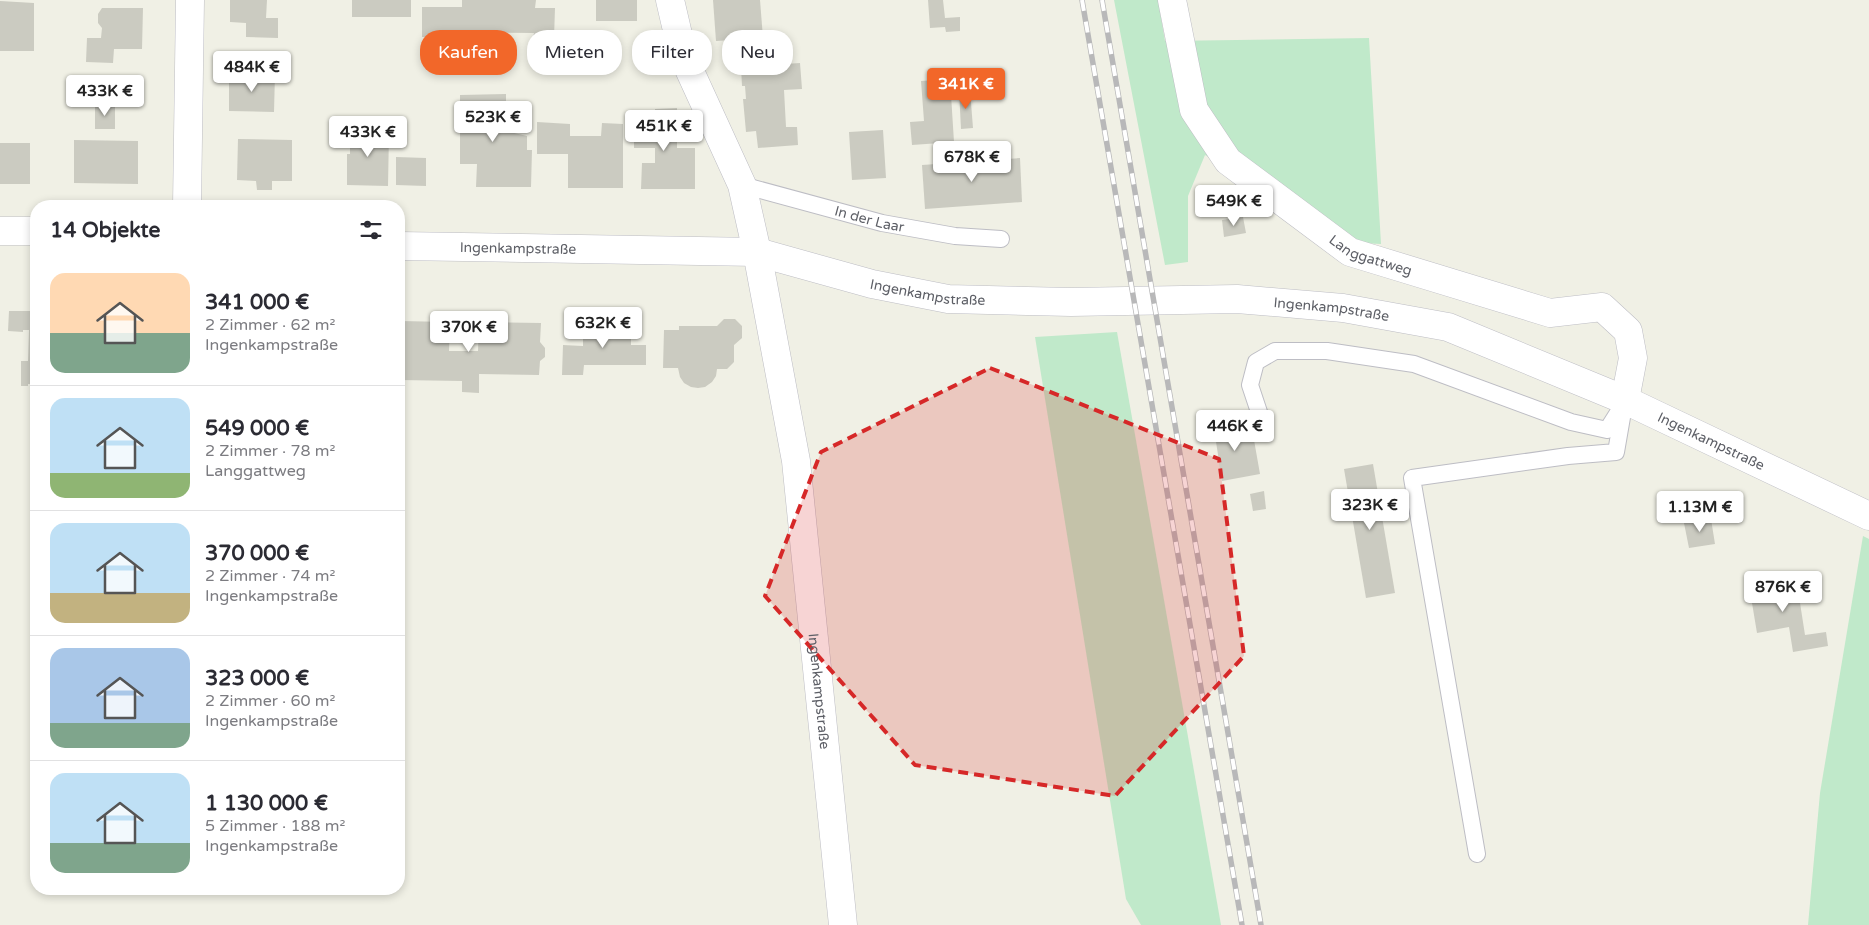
<!DOCTYPE html>
<html lang="de">
<meta charset="utf-8">
<style>
:root{--surface:#fff;--page:#f2f2f3;--text:#2b2b33;--muted:#7c7c81;--line:#e1e1e2;--accent:#f26729}
body{margin:0;font-family:"Varela Round",sans-serif;background:var(--page);color:var(--text);height:100vh;display:flex;flex-direction:column;font-size:19px;white-space:nowrap}
*{box-sizing:border-box;margin:0}
p{font-size:16px;color:var(--muted)}
.icon{flex:none;width:28px;height:28px;fill:none;stroke:currentColor;stroke-width:2;stroke-linecap:round;stroke-linejoin:round}
.map{position:relative;flex:1;overflow:hidden}
.sheet{position:absolute;left:30px;top:200px;width:375px;height:695px;display:flex;flex-direction:column;background:var(--surface);border-radius:20px;box-shadow:0 2px 8px #0003}
.sheet>*{flex:none}
.guide{position:absolute;left:420px;top:30px;width:475px;height:45px;display:flex;gap:10px}
.price{position:absolute;translate:-50% -42px;padding:0 11px;border-radius:5px;background:#fff;color:#222;font-size:16px;line-height:32px;filter:drop-shadow(0 1px 2px #0008)}
.price::after{content:'';position:absolute;left:50%;top:30px;width:15px;height:11px;margin-left:-8px;background:inherit;clip-path:polygon(0 0,100% 0,50% 100%)}
.price.on{background:var(--accent);color:#fff}
ul{padding:0;list-style:none}
li{display:flex;align-items:center;gap:15px;height:125px;padding:0 20px}
li+li{border-top:1px solid var(--line)}
li span{display:grid;place-items:center;flex:none;width:140px;height:100px;border-radius:15px;color:#555}
li>.icon{margin-inline-start:auto}
span .icon{width:60px;height:60px;fill:#fffc;stroke-width:1}
li b{font-size:21px}
h2{display:flex;justify-content:space-between;align-items:center;height:60px;padding:0 20px;font-size:21px}
.pill{padding:0 18px;border-radius:20px;background:var(--surface);box-shadow:0 2px 8px #0003;font-size:18px;line-height:45px}
.pill.on{background:var(--accent);color:#fff}
.map>svg:first-child{display:block}
.green{fill:#c0e9ca}
.building{fill:#cbcbc1}
.lines{fill:none;stroke-linecap:round;stroke-linejoin:round}
.service-casing{stroke:#bdbdc4;stroke-width:18}
.minor-casing{stroke:#bdbdc4;stroke-width:29}
.service{stroke:#fff;stroke-width:16}
.minor{stroke:#fff;stroke-width:28}
.rail-casing{stroke:#b8b8b9;stroke-width:5.5}
.rail{stroke:#fff;stroke-width:4;stroke-dasharray:11;stroke-linecap:butt}
.marked{fill:#d62828;fill-opacity:0.2;stroke:#d62828;stroke-width:4;stroke-dasharray:10 6;stroke-linejoin:round}
.labels{text-anchor:middle;stroke-width:4.5;stroke-linejoin:round;paint-order:stroke}
.street-label{font-size:14px;fill:#5d5f66;stroke:#fff}
</style>
<div class="map">
<svg width="1869" height="925" viewBox="0 0 1869 925">
<rect width="100%" height="100%" fill="#f0f0e5"/>
<g class="green">
<path d="M1114,0H1158L1165,41L1369,38L1381,244L1361,243L1205,155L1188,196V262L1165,265Z"/>
<path d="M1117,332L1221,925H1141L1126,899L1035,337Z"/>
<path d="M1863,536L1869,539V925H1808L1820,793Z"/>
</g>
<g class="building">
<path d="M230,0H267L266,18H278V38L246,37V23L230,22Z"/>
<rect x="352" y="0" width="59" height="17"/>
<path d="M462,0H536L535,8H555L554,38H533L534,33L463,32V38L422,37V7H462Z"/>
<rect x="596" y="0" width="41" height="21"/>
<path d="M713,0H760L763,38L716,41Z"/>
<path d="M928,0H943L945,18L960,17V31L946,32L945,27L930,28Z"/>
<path d="M0,1L34,3V51H0Z"/>
<path d="M102,8H143L142,49H114L113,63L86,62L87,38H101L102,28L98,23V14Z"/>
<path d="M800,63L802,89L784,90L786,127H797L798,145L758,148L756,131L746,132L743,99H746L745,86H742L741,67Z"/>
<path d="M229,74H275L274,112L229,111Z"/>
<path d="M950,79L954,142L912,145L910,122L924,121L921,81Z"/>
<path d="M959,90H970L973,128L961,129Z"/>
<path d="M506,94V131L527,136V150H532L531,187H476L477,164H460V95Z"/>
<path d="M115,104V129H95V105Z"/>
<path d="M677,108V148H695V189H641L642,163H655V148H634V112H655V109Z"/>
<path d="M537,122L570,124V136H601L602,123L623,124V188H568V154H537Z"/>
<path d="M350,128H369V133H389L388,186L347,185V154H350Z"/>
<path d="M883,130L886,178L852,180L849,132Z"/>
<path d="M238,139L292,140V181H272V190H257L256,181L237,180Z"/>
<path d="M74,140L138,141V184L74,183Z"/>
<rect x="0" y="143" width="30" height="41"/>
<path d="M396,157L426,158V186L396,185Z"/>
<path d="M1020,158L1022,202L925,209L922,165Z"/>
<path d="M1243,217L1246,233L1224,237L1222,220Z"/>
<path d="M9,311H36V384H28V386H21V361H28L29,330H23V332L8,331Z"/>
<path d="M724,319H735L742,326V338L734,345V362L727,369H717L716,376L712,382L705,387L698,388L691,387L684,383L680,377L678,368H663L664,330H679V326H717Z"/>
<path d="M399,321L450,322L449,351H478L479,322L541,323L540,342L545,348V357L540,361L539,375L479,374V393L462,392V381L399,380Z"/>
<path d="M583,324L631,325V345H646V365H584L583,375H562L563,345L583,346Z"/>
<path d="M1235,418L1239,442L1254,440L1260,474L1222,481L1213,422Z"/>
<path d="M1373,464L1395,593L1366,598L1344,469Z"/>
<path d="M1264,491L1266,509L1253,511L1250,494Z"/>
<path d="M1711,519L1715,544L1689,548L1684,523Z"/>
<path d="M1796,577L1805,635L1826,632L1828,646L1793,652L1789,627L1757,633L1749,585Z"/>
</g>
<g class="lines">
<g class="service-casing">
<g id="service">
<path id="s1" d="M742,185L882,223L955,236L1001,239"/>
<path d="M1260,415L1250,385L1256,362L1275,351H1327L1414,364L1571,422L1607,430L1619,411"/>
<path d="M1477,854L1412,478L1568,456L1616,452L1625,400"/>
</g>
</g>
<g class="minor-casing">
<g id="minor">
<path id="s2" d="M670,0L683,56L742,185L757,252L796,461L843,925"/>
<path id="s3" d="M1172,0L1194,110L1228,161L1350,252L1550,313L1602,307L1628,331L1633,358L1625,400"/>
<path d="M187,206L190,0"/>
<path d="M0,231H36"/>
<path id="s4" d="M399,246L757,252L872,284L948,299L1071,302L1237,299L1343,308L1448,327L1625,400L1869,516"/>
</g>
</g>
<use href="#service" class="service"/>
<use href="#minor" class="minor"/>
<g class="rail-casing">
<g id="rail">
<path d="M1082,0L1242,925"/>
<path d="M1102,0L1261,925"/>
</g>
</g>
<use href="#rail" class="rail"/>
</g>
<path class="marked" d="M990,368L1219,459L1244,656L1115,796L915,765L765,596L821,452Z"/>
<g class="labels">
<g class="street-label">
<text dy="5" stroke="none"><textPath href="#s1" startOffset="132">In der Laar</textPath></text>
<text dy="5" stroke="none"><textPath href="#s4" startOffset="119">Ingenkampstraße</textPath></text>
<text dy="5" stroke="none"><textPath href="#s3" startOffset="346">Langgattweg</textPath></text>
<text dy="5" stroke="none"><textPath href="#s4" startOffset="534">Ingenkampstraße</textPath></text>
<text dy="5" stroke="none"><textPath href="#s4" startOffset="939">Ingenkampstraße</textPath></text>
<text dy="5" stroke="none"><textPath href="#s4" startOffset="1344">Ingenkampstraße</textPath></text>
<text dy="5" stroke="none"><textPath href="#s2" startOffset="712">Ingenkampstraße</textPath></text>
</g>
</g>
</svg>
<b class="price" style="left:252px;top:93px">484K €</b>
<b class="price on" style="left:966px;top:110px">341K €</b>
<b class="price" style="left:105px;top:117px">433K €</b>
<b class="price" style="left:493px;top:143px">523K €</b>
<b class="price" style="left:664px;top:152px">451K €</b>
<b class="price" style="left:368px;top:158px">433K €</b>
<b class="price" style="left:972px;top:183px">678K €</b>
<b class="price" style="left:1234px;top:227px">549K €</b>
<b class="price" style="left:603px;top:349px">632K €</b>
<b class="price" style="left:469px;top:353px">370K €</b>
<b class="price" style="left:1235px;top:452px">446K €</b>
<b class="price" style="left:1370px;top:531px">323K €</b>
<b class="price" style="left:1700px;top:533px">1.13M €</b>
<b class="price" style="left:1783px;top:613px">876K €</b>
<div class="guide">
<a class="pill on">Kaufen</a>
<a class="pill">Mieten</a>
<a class="pill">Filter</a>
<a class="pill">Neu</a>
</div>
<section class="sheet">
<h2>14 Objekte<svg class="icon" aria-label="filters" viewBox="0 0 24 24"><path d="M4 7h16M4 17h16"/><circle cx="9" cy="7" r="2"/><circle cx="15" cy="17" r="2"/></svg></h2>
<ul>
<li><span style="background:linear-gradient(#ffd9b3 60%,#7fa58c 0)"><svg class="icon" aria-label="home" viewBox="0 0 24 24"><path d="M3 11l9-7 9 7M6 9v11h12V9"/></svg></span><div><b>341 000 €</b><p>2 Zimmer · 62 m²</p><p>Ingenkampstraße</p></div></li>
<li><span style="background:linear-gradient(#bfe0f5 75%,#8fb573 0)"><svg class="icon" aria-label="home" viewBox="0 0 24 24"><path d="M3 11l9-7 9 7M6 9v11h12V9"/></svg></span><div><b>549 000 €</b><p>2 Zimmer · 78 m²</p><p>Langgattweg</p></div></li>
<li><span style="background:linear-gradient(#bfe0f5 70%,#c2b280 0)"><svg class="icon" aria-label="home" viewBox="0 0 24 24"><path d="M3 11l9-7 9 7M6 9v11h12V9"/></svg></span><div><b>370 000 €</b><p>2 Zimmer · 74 m²</p><p>Ingenkampstraße</p></div></li>
<li><span style="background:linear-gradient(#a9c7e8 75%,#7fa58c 0)"><svg class="icon" aria-label="home" viewBox="0 0 24 24"><path d="M3 11l9-7 9 7M6 9v11h12V9"/></svg></span><div><b>323 000 €</b><p>2 Zimmer · 60 m²</p><p>Ingenkampstraße</p></div></li>
<li><span style="background:linear-gradient(#bfe0f5 70%,#7fa58c 0)"><svg class="icon" aria-label="home" viewBox="0 0 24 24"><path d="M3 11l9-7 9 7M6 9v11h12V9"/></svg></span><div><b>1 130 000 €</b><p>5 Zimmer · 188 m²</p><p>Ingenkampstraße</p></div></li>
</ul>
</section>
</div>
